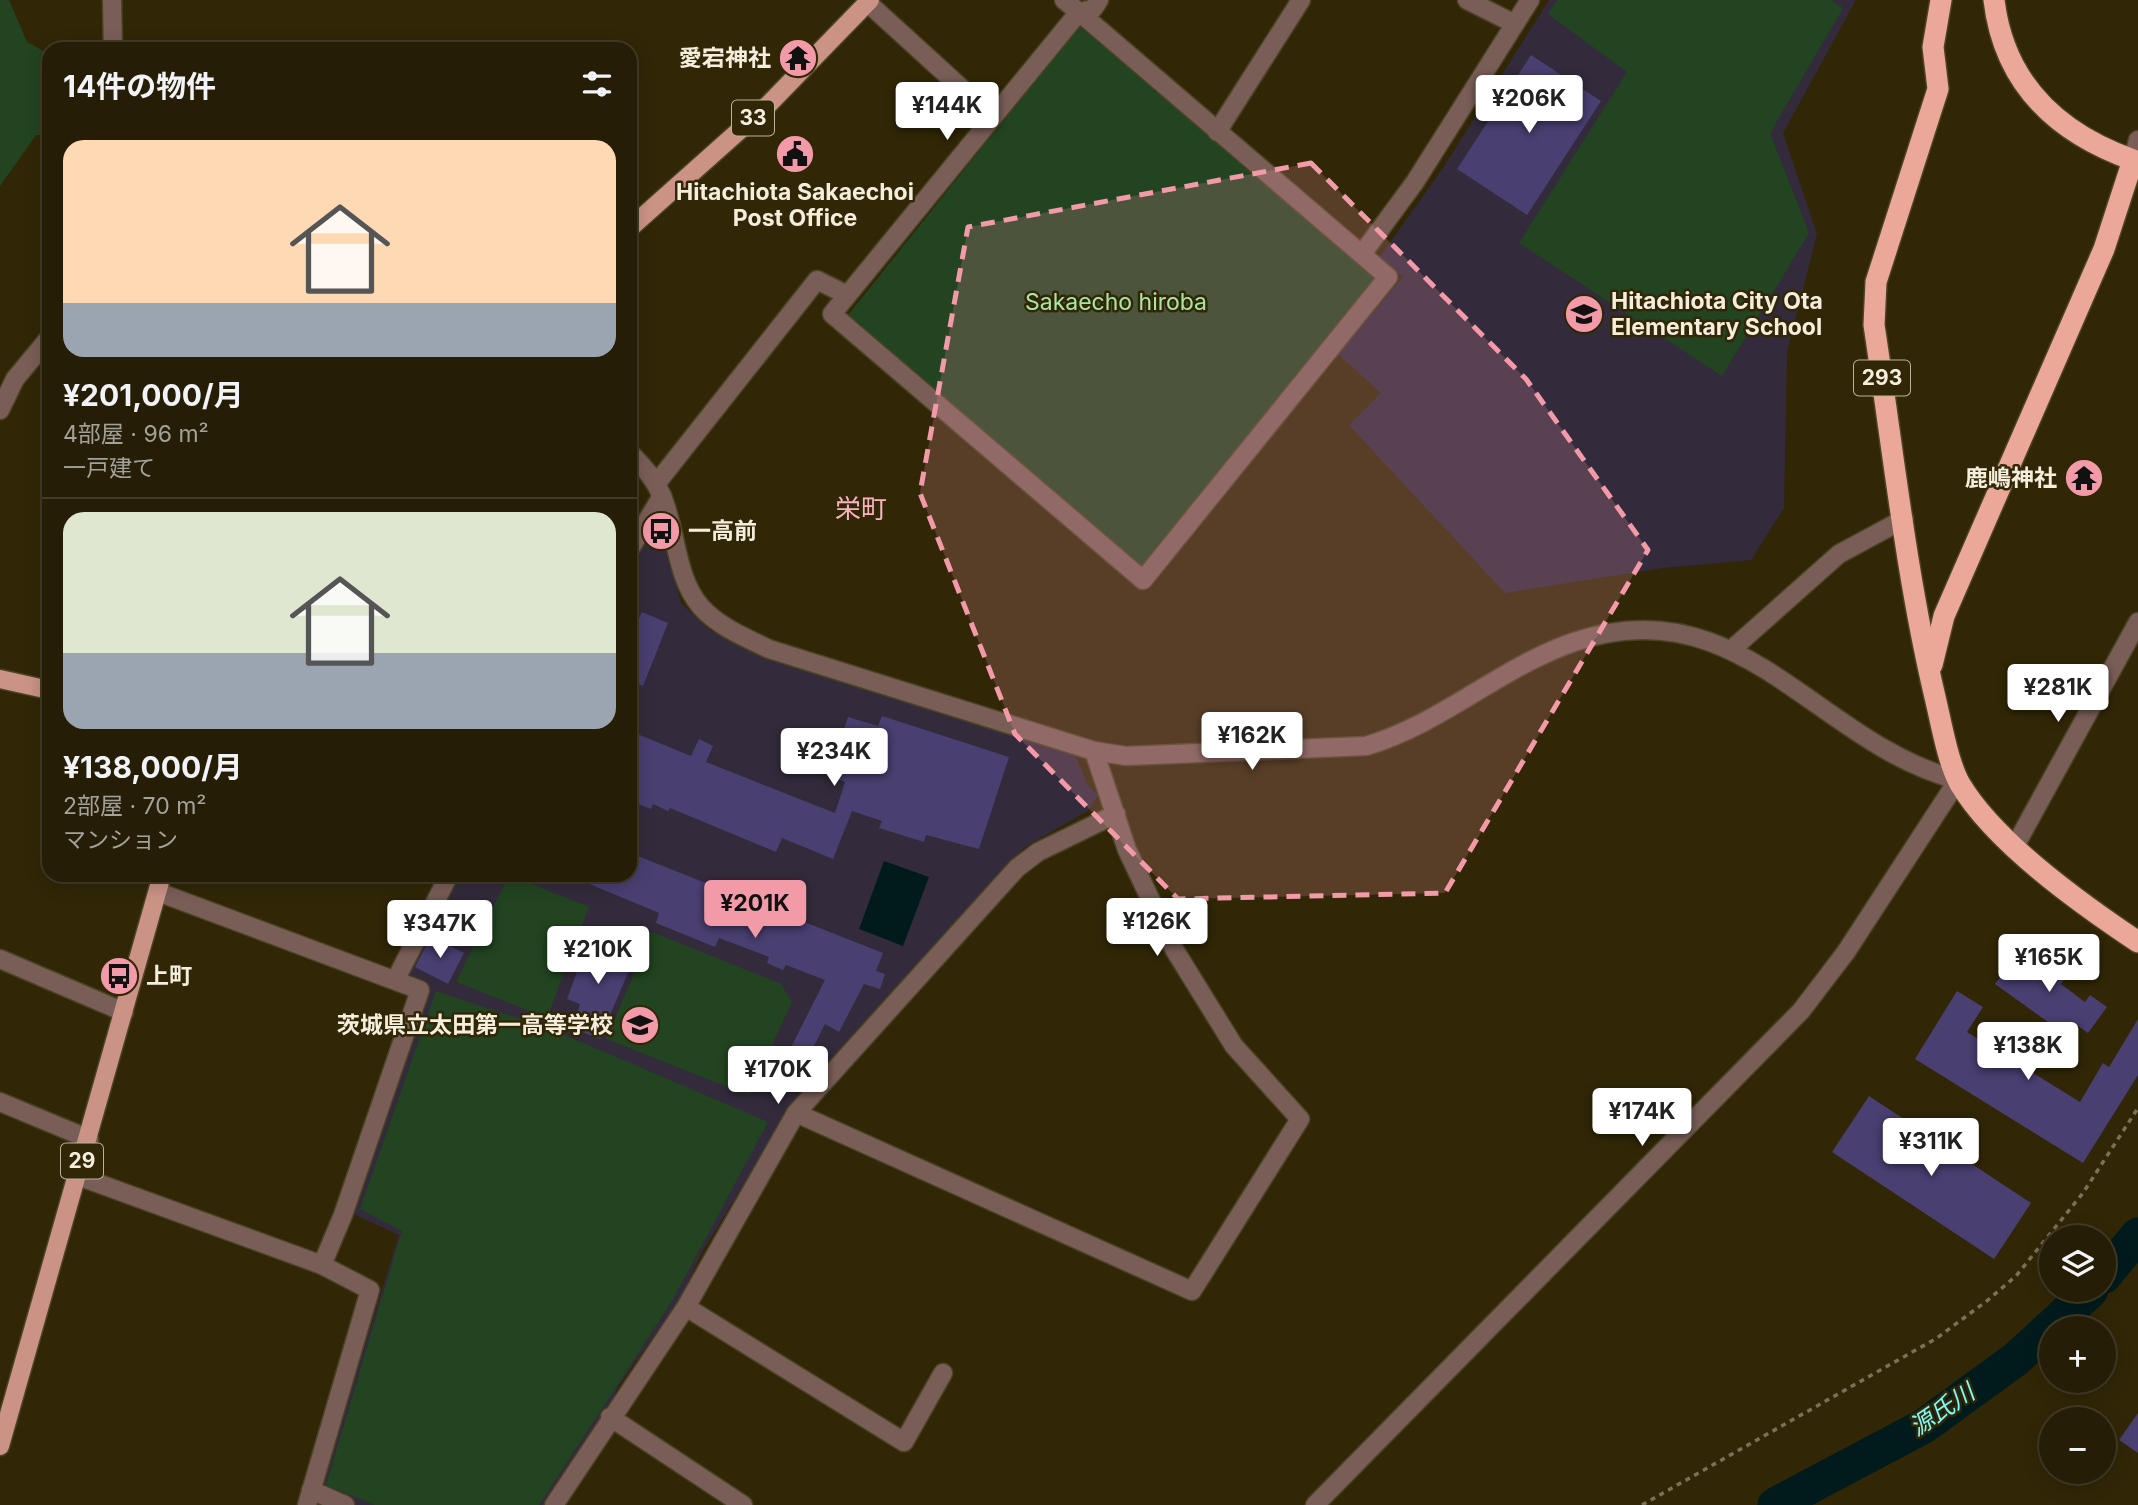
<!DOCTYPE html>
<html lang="ja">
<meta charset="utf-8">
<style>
:root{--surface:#251d05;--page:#312a13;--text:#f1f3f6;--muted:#a3a29a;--line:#423b27;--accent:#f39aa9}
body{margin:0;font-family:Inter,"Noto Sans JP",sans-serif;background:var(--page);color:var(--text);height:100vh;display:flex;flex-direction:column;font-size:26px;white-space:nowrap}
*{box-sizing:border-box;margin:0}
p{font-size:23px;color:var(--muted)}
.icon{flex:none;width:38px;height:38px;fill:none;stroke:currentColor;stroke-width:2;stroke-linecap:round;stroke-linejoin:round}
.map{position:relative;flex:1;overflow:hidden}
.side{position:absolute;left:42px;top:42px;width:595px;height:840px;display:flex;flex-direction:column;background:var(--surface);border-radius:21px;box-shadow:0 4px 18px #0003,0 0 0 2px var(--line)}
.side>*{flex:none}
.tools{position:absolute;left:2039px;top:1225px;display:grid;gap:14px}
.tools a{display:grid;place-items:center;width:77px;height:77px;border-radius:50%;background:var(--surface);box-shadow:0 4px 18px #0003,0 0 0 2px var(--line);font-size:35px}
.price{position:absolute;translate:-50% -60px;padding:0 16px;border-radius:7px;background:#fff;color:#222;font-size:23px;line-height:46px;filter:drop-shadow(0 2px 4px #0008)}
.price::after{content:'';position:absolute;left:50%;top:42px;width:21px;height:16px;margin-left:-10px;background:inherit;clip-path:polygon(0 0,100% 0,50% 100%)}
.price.on{background:var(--accent);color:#111}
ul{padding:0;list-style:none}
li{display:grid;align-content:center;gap:14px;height:371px;padding:0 21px}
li+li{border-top:2px solid var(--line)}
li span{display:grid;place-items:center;height:217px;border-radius:21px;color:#555}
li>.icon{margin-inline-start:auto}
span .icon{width:126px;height:126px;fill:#fffc;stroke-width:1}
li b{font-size:30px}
h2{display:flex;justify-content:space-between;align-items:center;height:84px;padding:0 21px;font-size:30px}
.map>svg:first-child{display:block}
.education{fill:#332b3b}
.green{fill:#224420}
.water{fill:#011b1c}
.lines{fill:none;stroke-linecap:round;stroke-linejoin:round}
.river{stroke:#011b1c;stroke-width:35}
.building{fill:#493f71}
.minor-casing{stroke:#4c4325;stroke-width:21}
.major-casing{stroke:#4c4325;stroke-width:21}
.highway-casing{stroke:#4c4325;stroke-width:24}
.path{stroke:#7a7156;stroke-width:3.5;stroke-dasharray:5 5;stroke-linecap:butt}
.minor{stroke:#795e57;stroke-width:18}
.major{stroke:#ca9386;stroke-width:18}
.highway{stroke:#eba898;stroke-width:21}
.marked{fill:#f39aa9;fill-opacity:0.2;stroke:#f39aa9;stroke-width:5;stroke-dasharray:14 9;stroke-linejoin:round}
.labels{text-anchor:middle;stroke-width:5;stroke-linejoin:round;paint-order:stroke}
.shield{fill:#312707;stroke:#bab29c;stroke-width:2}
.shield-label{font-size:21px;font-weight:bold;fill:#f5eedc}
.poi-label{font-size:23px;font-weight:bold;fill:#f5eedc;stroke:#312707;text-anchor:end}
.park-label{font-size:23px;fill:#a7e6a3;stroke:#312707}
.water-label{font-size:24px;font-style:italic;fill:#7dfbfc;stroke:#312707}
.quarter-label{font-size:26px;fill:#f8b4bf;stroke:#312707}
</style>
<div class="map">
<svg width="2138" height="1505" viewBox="0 0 2138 1505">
<rect width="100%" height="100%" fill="#312707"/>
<g class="education">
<path d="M1549,0H1856L1783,133L1817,234L1787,352L1784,508L1751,560L1663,568L1505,593L1349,425L1381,393L1338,354L1403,277L1379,258L1441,171Z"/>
<path d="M649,529L663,537L681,603L711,631L783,663L1075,755L1088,785L1098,795L1089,810L1025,847L811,1081L787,1114L702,1252L679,1301L619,1385L608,1410L548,1505H356L325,1492L322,1485L399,1235L351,1213L429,991L411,979L406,970L455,875H630V560Z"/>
</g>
<g class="green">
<path d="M0,0H9L27,42L49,54V135H36L0,186Z"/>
<path d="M1557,0H1831L1843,8L1770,133L1809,233L1722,376L1519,243L1627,72L1548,14Z"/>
<path d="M1079,26L1381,278L1147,567H1138L845,319Z"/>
<path d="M509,875L589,907L547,1018L456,982Z"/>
<path d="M652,932L781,984L792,1002L748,1095L606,1039Z"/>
<path d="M436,991L553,1030L768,1122L672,1301L539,1505H375L326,1485L402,1231L360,1209Z"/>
</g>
<path class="water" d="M884,861L929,877L903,946L859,929Z"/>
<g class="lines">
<g class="river">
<path d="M2104,1276L2138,1235"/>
<path d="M1775,1505L1924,1426L2016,1359L2091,1290"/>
</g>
</g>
<g class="building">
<path d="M1531,55L1601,101L1527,215L1457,169Z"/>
<path d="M642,612L668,623L643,686L630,680V615L639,618Z"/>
<path d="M882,716L1009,757L979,849L926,835L924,842L879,828L882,821L852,811L833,859L782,838L776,852L670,808L668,811L653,804L651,809L630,801V785L635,772L630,770V731L691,756L699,739L713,746L706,762L835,813L845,782L828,776L832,764L817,759L824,737L840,742L848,717L878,726Z"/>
<path d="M630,853L883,953L876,971L885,974L880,989L864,984L839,1032L825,1024L799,1076L781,1067L825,980L786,965L783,970L767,963L769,957L719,938L715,947L656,923L659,913L568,875H630Z"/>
<path d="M431,936L464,953L448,984L415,967Z"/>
<path d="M589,939L635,956L600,1039L572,1028L580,1004L567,999Z"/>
<path d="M2023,947L2066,977L2061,984L2085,1002L2090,995L2107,1007L2088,1033L2078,1026L2070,1038L1995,984Z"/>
<path d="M1957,991L1983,1007L1967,1032L2080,1102L2103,1063L2109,1067L2138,1019V1075L2083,1163L1915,1059Z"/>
<path d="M1869,1096L2031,1203L1994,1259L1832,1152Z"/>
<path d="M2138,1413V1453L2119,1440Z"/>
</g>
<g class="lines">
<g class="minor-casing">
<g id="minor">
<path d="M112,0L113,49"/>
<path d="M1064,0L1079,12L1388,277L1143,580L832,314L1079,12L1093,9L1099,0"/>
<path d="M1467,0L1515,24"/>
<path d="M868,3L992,116"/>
<path d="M1217,132L1301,0"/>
<path d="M2133,160L2138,140"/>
<path d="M1362,254L1415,182L1530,0"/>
<path d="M0,410L15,379L49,338"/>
<path d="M630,453C643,466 654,478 662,496C677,531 675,577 701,607C719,627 746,638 769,649L1094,751L1126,756L1366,746C1441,724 1501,667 1574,642C1741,585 1817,744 1958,780L1846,952L1801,1011L1315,1505"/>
<path d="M656,484L817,280L847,295"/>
<path d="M630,549L662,496"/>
<path d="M1731,650L1839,554L1904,519"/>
<path d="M2015,846L2138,622"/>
<path d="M158,892L420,990L343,1215L322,1265"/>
<path d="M0,959L124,1012"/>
<path d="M396,979L449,875"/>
<path d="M0,1102L89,1139"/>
<path d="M796,1113L1192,1291L1300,1119L1234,1046L1174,949L1127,850L1094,751"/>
<path d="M78,1176L322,1265L370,1290L307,1505"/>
<path d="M686,1307L904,1442L943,1373"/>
<path d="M610,1417L743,1505"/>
<path d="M311,1490L345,1505"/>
<path d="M554,1505L686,1307L796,1113L1017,868L1038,852L1116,814"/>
</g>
</g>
<g class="major-casing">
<g id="major">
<path d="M630,228L768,105L870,0"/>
<path d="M0,679L49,690"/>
<path d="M0,1446L162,875"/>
</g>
</g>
<g class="highway-casing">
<g id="highway">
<path d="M1941,0L1933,47L1938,89L1876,282L1874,325C1893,449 1906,575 1935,697C1941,722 1948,763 1960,784C1995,843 2081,904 2138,942"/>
<path d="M1932,665L1944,616L2104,249L2133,160C2057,133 2004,84 1994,0"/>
</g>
</g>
<path class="path" d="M1642,1505L1937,1338L1988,1300L2016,1276L2083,1193L2138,1108"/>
<use href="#minor" class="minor"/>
<use href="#major" class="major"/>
<use href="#highway" class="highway"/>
</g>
<path class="marked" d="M1311,163L1526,379L1648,550L1445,893L1178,899L1015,734L920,493L968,227Z"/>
<defs>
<g id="temple-disc" transform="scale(2.0125)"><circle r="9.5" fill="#f39aa9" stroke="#312707"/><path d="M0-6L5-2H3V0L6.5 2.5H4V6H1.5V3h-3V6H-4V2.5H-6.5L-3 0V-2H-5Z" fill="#111"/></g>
<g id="civic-disc" transform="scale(2.0125)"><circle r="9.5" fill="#f39aa9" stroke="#312707"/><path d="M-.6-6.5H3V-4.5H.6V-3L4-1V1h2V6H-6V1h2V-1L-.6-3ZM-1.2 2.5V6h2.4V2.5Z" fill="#111"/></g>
<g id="school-disc" transform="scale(2.0125)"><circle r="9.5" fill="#f39aa9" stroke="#312707"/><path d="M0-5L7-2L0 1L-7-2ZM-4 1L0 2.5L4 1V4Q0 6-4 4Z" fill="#111"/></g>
<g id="bus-disc" transform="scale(2.0125)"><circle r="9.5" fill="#f39aa9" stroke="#312707"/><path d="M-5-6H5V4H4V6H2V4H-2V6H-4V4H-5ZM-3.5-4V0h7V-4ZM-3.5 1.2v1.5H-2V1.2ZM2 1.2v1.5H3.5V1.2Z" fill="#111"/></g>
</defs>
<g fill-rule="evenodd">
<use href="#temple-disc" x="798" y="58"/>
<use href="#civic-disc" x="795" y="154"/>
<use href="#school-disc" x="1584" y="314"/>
<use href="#temple-disc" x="2084" y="478"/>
<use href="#bus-disc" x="661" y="531"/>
<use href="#bus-disc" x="119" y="976"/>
<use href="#school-disc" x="640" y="1025"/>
</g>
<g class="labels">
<g class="shield">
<rect x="732" y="100.5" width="42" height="35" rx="5"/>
<rect x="1854" y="360.5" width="56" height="35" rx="5"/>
<rect x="61" y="1143.5" width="42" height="35" rx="5"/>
</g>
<g class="shield-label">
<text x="753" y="125">33</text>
<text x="1882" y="385">293</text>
<text x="82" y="1168">29</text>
</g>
<g class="poi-label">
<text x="771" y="66">愛宕神社</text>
<text x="795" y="200" text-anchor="middle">Hitachiota Sakaechoi<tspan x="795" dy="26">Post Office</tspan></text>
<text x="1611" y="309" text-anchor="start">Hitachiota City Ota<tspan x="1611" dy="26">Elementary School</tspan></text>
<text x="2057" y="486">鹿嶋神社</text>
<text x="688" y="539" text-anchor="start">一高前</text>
<text x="146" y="984" text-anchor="start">上町</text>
<text x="613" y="1033">茨城県立太田第一高等学校</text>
</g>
<g class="park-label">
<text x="1116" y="310">Sakaecho hiroba</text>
</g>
<g class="water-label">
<text transform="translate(1942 1410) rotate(-34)" y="8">源氏川</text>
</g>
<g class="quarter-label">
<text x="861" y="518">栄町</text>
</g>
</g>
</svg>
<div class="tools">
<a><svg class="icon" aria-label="layers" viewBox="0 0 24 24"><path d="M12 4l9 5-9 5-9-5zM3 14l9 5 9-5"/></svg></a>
<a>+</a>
<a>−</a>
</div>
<b class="price" style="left:1529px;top:135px">¥206K</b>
<b class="price" style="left:947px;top:142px">¥144K</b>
<b class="price" style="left:2058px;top:724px">¥281K</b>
<b class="price" style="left:1252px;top:772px">¥162K</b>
<b class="price" style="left:834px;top:788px">¥234K</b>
<b class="price on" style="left:755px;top:940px">¥201K</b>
<b class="price" style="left:1157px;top:958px">¥126K</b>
<b class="price" style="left:440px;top:960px">¥347K</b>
<b class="price" style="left:598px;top:986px">¥210K</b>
<b class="price" style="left:2049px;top:994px">¥165K</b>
<b class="price" style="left:2028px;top:1082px">¥138K</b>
<b class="price" style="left:778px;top:1106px">¥170K</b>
<b class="price" style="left:1642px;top:1148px">¥174K</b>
<b class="price" style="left:1931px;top:1178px">¥311K</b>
<section class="side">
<h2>14件の物件<svg class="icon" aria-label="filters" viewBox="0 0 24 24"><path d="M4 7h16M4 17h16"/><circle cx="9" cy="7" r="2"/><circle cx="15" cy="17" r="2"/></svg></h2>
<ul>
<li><span style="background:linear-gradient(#ffd9b3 75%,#9aa5b1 0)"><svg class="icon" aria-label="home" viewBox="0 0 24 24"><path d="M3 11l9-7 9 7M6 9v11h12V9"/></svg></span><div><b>¥201,000/月</b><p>4部屋 · 96 m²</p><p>一戸建て</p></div></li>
<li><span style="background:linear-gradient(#dfe7d0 65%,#9aa5b1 0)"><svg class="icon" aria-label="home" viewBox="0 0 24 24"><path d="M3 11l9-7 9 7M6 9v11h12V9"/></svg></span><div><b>¥138,000/月</b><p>2部屋 · 70 m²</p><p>マンション</p></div></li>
</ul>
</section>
</div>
